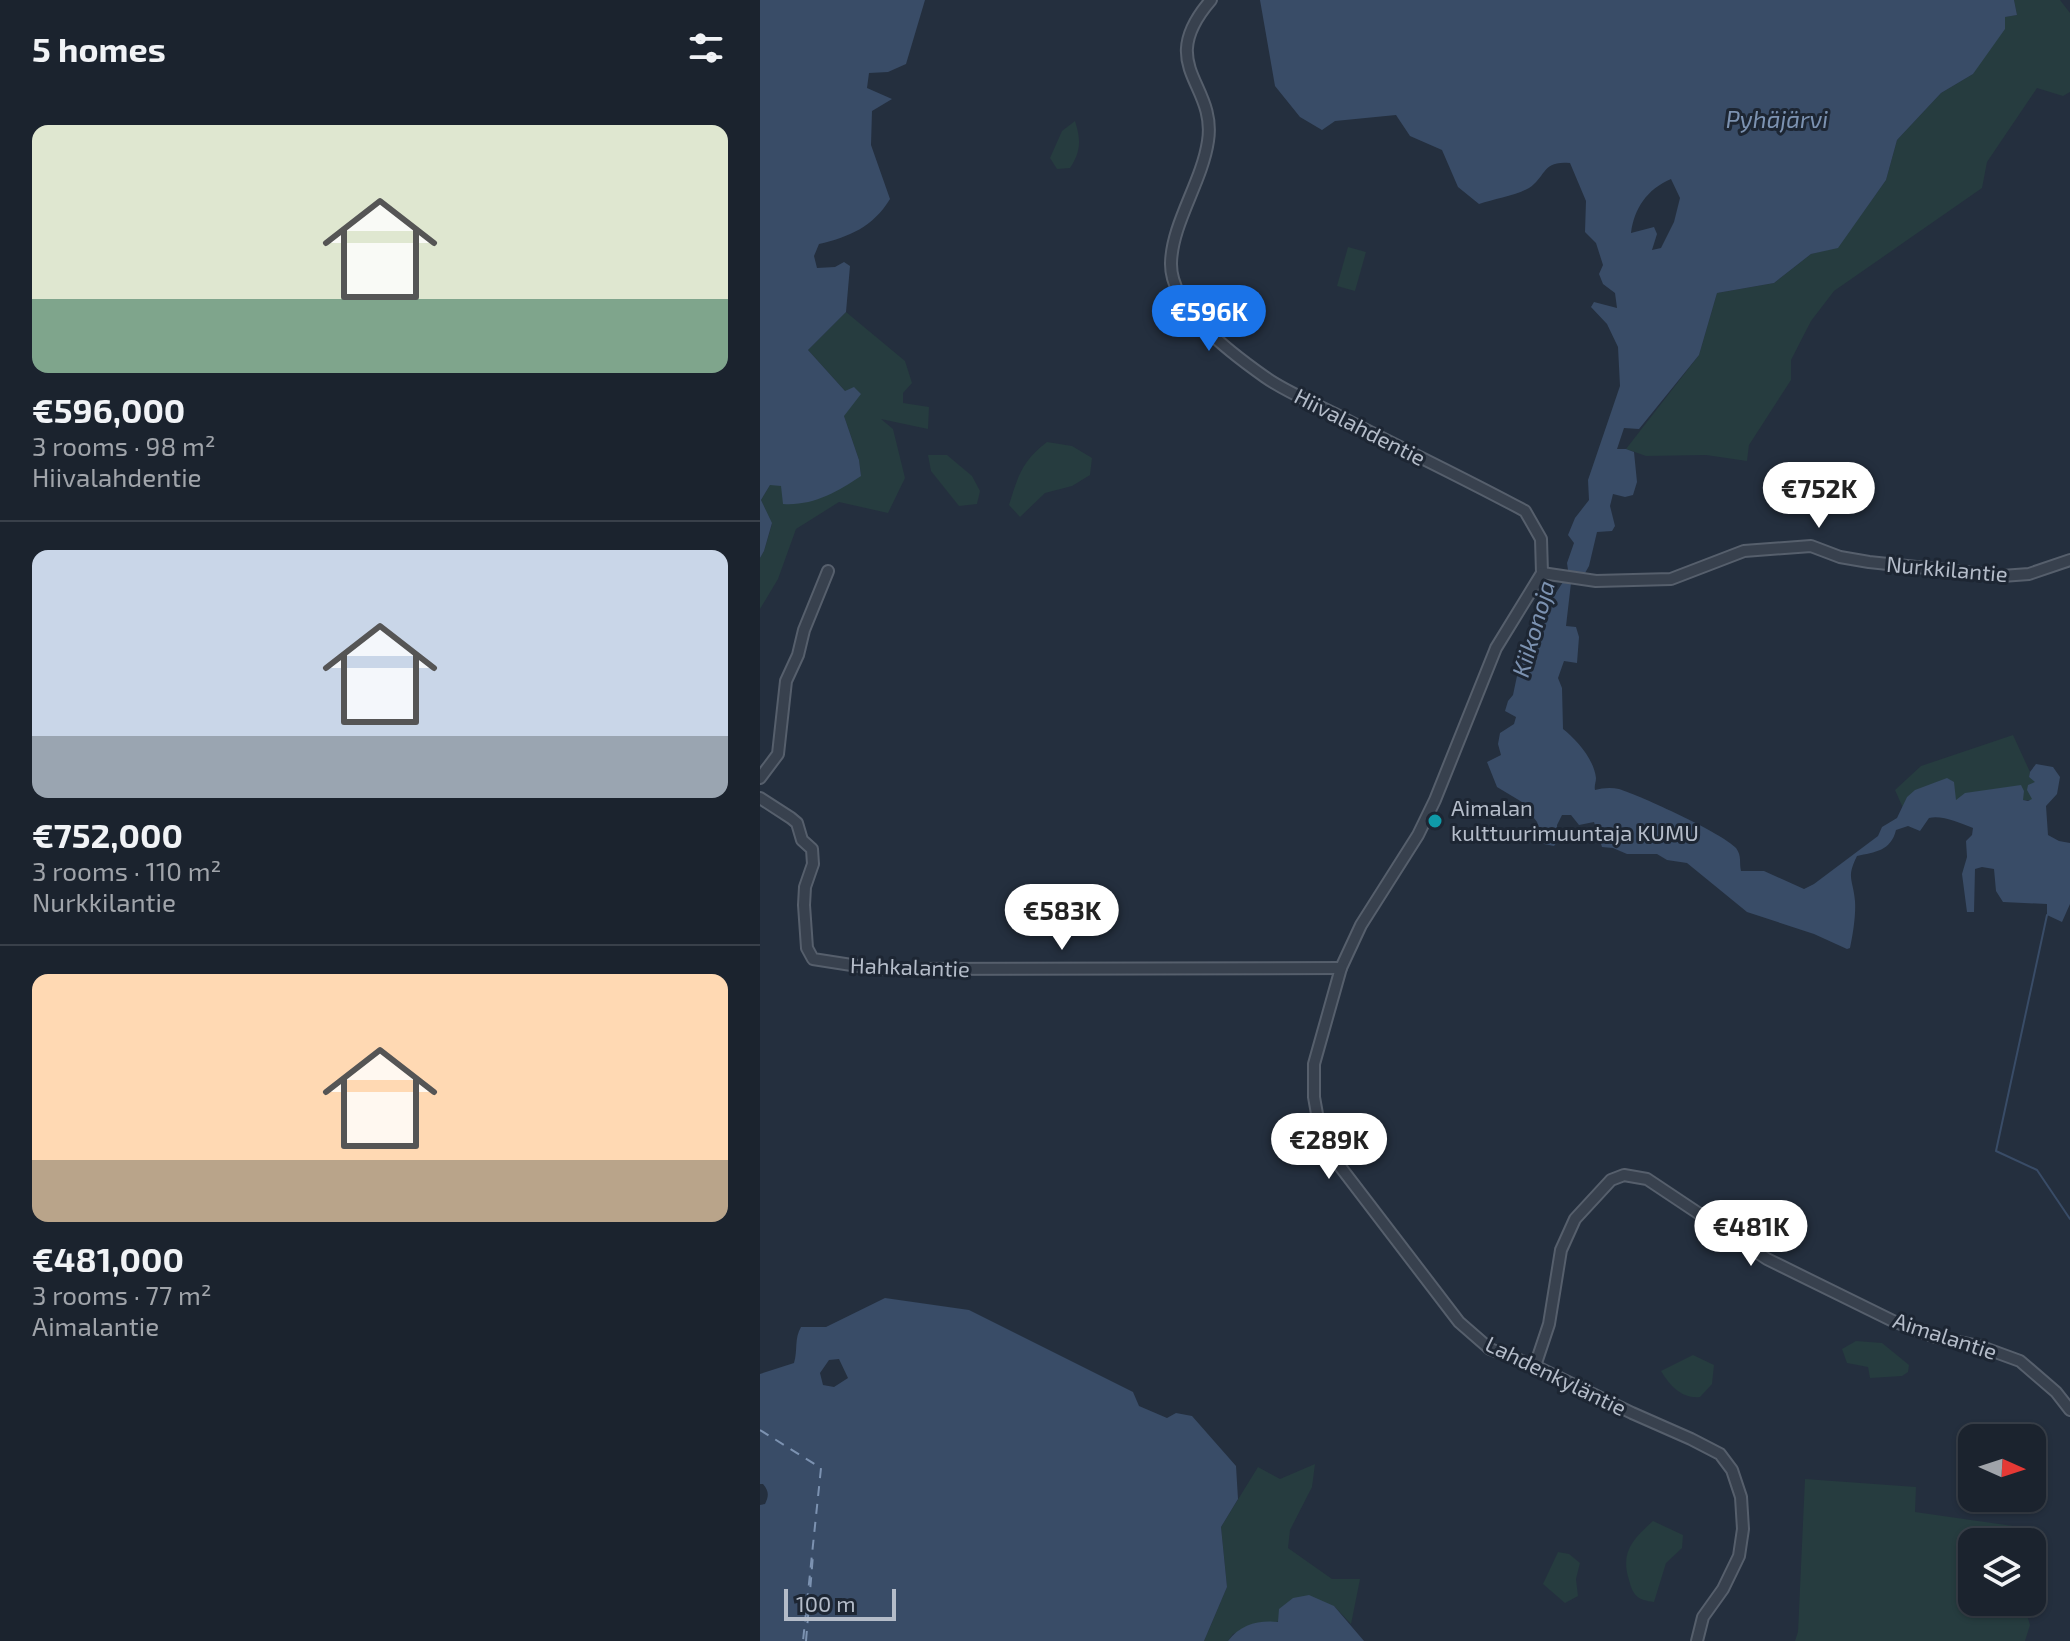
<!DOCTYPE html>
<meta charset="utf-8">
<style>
:root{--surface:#1b232e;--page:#242b36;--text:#f1f3f6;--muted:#a0a4aa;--line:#39404a;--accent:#1a73e8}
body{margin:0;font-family:"Exo 2",sans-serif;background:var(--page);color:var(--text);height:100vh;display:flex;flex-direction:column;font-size:30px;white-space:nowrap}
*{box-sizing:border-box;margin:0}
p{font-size:26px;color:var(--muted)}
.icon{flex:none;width:44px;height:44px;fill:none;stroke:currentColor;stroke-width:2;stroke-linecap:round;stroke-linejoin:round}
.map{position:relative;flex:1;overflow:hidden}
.sheet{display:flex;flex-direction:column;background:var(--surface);width:760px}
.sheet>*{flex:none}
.needle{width:52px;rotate:93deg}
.tools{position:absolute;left:1198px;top:1424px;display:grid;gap:16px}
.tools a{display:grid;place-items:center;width:88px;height:88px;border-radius:16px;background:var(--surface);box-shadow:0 2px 6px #0004,0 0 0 2px var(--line);font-size:40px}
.scale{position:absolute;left:24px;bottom:20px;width:112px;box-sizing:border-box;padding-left:8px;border:4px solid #b4bcc9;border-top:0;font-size:22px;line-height:28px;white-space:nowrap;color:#b4bcc9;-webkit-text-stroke:6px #1d2633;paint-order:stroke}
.price{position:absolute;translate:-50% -68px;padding:0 18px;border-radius:28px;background:#fff;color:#222;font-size:26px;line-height:52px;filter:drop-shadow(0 2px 4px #0008)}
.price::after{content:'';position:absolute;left:50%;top:48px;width:24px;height:18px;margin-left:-12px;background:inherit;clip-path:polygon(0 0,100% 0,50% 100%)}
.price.on{background:var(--accent);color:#fff}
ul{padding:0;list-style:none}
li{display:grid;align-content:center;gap:16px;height:424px;padding:0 32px}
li+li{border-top:2px solid var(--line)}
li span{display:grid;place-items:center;height:248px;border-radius:16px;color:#555}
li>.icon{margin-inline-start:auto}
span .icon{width:144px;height:144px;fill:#fffc;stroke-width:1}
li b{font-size:34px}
h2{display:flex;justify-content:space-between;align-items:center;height:96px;padding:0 32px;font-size:34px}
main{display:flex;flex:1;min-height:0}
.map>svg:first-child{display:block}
.green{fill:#263c3f}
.water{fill:#394c67;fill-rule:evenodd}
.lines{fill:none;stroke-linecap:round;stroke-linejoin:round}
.stream{stroke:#394c67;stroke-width:2}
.ferry{stroke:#7c92b1;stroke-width:2;stroke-dasharray:10 8;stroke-linecap:butt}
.minor-casing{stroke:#565f6c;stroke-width:14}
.minor{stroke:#38414e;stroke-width:10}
.culture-dot{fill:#0f9aa8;stroke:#1d2633;stroke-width:3}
.labels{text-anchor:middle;stroke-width:6;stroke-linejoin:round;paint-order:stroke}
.street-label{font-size:22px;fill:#b4bcc9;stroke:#1d2633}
.poi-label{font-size:22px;fill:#b4bcc9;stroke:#1d2633;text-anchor:start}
.water-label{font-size:24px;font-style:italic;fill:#7c92b1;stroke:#1d2633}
</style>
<main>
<section class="sheet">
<h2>5 homes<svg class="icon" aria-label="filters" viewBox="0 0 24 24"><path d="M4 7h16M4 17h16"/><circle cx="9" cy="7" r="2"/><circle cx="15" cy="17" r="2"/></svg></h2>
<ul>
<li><span style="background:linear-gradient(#dfe7d0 70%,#7fa58c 0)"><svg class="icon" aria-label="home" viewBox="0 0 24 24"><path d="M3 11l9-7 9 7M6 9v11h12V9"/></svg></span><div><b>€596,000</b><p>3 rooms · 98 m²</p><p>Hiivalahdentie</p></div></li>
<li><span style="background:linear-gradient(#c9d6e8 75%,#9aa5b1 0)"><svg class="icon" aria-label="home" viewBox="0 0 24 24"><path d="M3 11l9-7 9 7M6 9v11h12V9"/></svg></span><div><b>€752,000</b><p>3 rooms · 110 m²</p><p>Nurkkilantie</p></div></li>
<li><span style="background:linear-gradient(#ffd9b3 75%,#b9a48a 0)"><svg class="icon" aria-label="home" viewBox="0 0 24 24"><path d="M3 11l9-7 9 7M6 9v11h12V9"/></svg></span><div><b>€481,000</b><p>3 rooms · 77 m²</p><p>Aimalantie</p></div></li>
</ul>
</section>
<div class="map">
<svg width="1310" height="1641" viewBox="0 0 1310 1641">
<rect width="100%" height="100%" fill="#242f3e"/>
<g class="green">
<path d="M1254,0H1300L1310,13V92L1303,96L1277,88L1227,162L1222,188L1074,291L1051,321L1031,360V380L989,445L987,461L946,455L886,456L866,449L939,355L957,293L1014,283L1051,254L1078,247L1126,180L1137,140L1181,93L1213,74L1244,17L1257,15Z"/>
<path d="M315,121C321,140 321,151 310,168L297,169L290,158L302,131Z"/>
<path d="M588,247L606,252L595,291L577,286Z"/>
<path d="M86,312L145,361L152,383L143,393V403L169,407L168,429L121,419L133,429L145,478L128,513L79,502L36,529L18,579L0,609V558L4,551L12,524L1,500L10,485L101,475L99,460L84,416L86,392L48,350Z"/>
<path d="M287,442L312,446L332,458L330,475L312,486L285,493L260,517L249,505C258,476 262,461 287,442Z"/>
<path d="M168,455H187L212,476L220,491L217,504L199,506L171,471Z"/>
<path d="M1253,735L1270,772L1269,777L1276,782L1272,800L1195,801L1194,796L1147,797L1143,808L1135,790L1161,766Z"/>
<path d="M1096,1341L1122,1343L1149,1365L1148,1372L1142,1376L1110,1378L1108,1367L1087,1363L1082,1349Z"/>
<path d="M933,1355L954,1365L952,1384L940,1397C922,1399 910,1386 901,1371Z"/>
<path d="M555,1464L552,1487L530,1530L528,1548L572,1579H600L591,1624L574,1606L473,1634L468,1641H444L467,1587L461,1527L498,1467L520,1479Z"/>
<path d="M1045,1479L1156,1487L1155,1512L1260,1527L1256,1542H1212V1602H1263L1270,1625L1265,1641H1035L1038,1632Z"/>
<path d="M893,1521L923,1535L922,1548L906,1563L894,1602C878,1600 873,1596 869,1580C860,1552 873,1539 893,1521Z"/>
<path d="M798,1552L809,1554L820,1563L816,1579L818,1596L805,1603L783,1584Z"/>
</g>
<g class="water">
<path d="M0,0H165L146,64L128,72L109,73L107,88L132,99L112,111L111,145L130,199C113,227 89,237 59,244L54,256L57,268L75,267L84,262L90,266L86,312L48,350L85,391L94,387L101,394L84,416L99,460L101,476C77,492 53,506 23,504L21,486L10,485L1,500L12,523L4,551L0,558Z"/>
<path d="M500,0H1254L1257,15L1245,17V29L1213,74L1181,93L1137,140L1126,180L1078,248L1051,254L1014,283L957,293L939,355L879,429L864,428L857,449H866L874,452L877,482L873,495L865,497L853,494L850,506L855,526L852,531L837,532L829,566L825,573H815L811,583L806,626L816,627L819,637L817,663L804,661L798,678L802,688L803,729C816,739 834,759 836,778C836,782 834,786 835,790C842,788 851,787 859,789C881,796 962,833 976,848C982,856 979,862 981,871H1004L1044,889L1054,884L1118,836L1122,827L1137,818L1147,797L1155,790L1187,778L1194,782L1196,800L1205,793L1261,785L1264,791L1263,800L1268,801L1272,799L1267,790L1268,785L1275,782L1269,777L1270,772L1276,764L1293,767L1300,777L1297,794L1286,806L1288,835L1299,841L1310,843V904L1302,922L1287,915V904L1243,902L1236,891L1234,869L1222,867L1215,869L1214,912H1207L1202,874L1207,857L1206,841L1212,835L1213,828C1200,823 1182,815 1169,818L1160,831L1148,826L1136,830C1131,851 1115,852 1097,856C1086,878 1093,879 1095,901C1096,915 1093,934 1090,948L1087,949L1054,934L987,912L927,863L907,860L897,854H867L853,848L842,847L834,822L819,825L811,815H802L797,825L798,841L794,846L784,844L777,822L762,802L737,787L727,762L741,755L738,744L740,733L754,724L756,717L745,711L748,701L753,695L761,657L781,627L790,602L803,582L808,570L807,563L814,543L808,535L815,518L829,500L828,480L860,386L858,347L847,324L831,307L834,302L857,308L855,293L843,284L839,274L843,265L836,243L825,232L826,201L810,163C782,160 786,177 769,188C755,196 734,199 719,204L698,187L682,150L650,136L636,115L575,121L562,130L540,117L515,86ZM911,179L920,198L914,222L901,248L892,250L897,234L894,227L871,233C874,209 887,189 911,179Z"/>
<path d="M125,1298L209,1310L373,1392L379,1406L407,1418L416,1413L432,1416L476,1466L478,1499L461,1527L467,1587L444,1641H0V1505L5,1504C9,1496 9,1491 3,1484H0V1374L34,1363C38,1350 34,1339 41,1327H66ZM79,1359L88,1378L74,1387L63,1385L60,1373L69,1360Z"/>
<path d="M549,1595L574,1606L604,1641H468C481,1624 499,1620 518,1622L519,1609L533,1598Z"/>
</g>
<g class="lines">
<path class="stream" d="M1287,915L1236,1151L1277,1170L1310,1219"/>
<g class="ferry">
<path d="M0,1430L61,1468L43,1641"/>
<path d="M46,1641L53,1555"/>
</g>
<g class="minor-casing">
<g id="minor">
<path d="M451,0C394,66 457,83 448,141C442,182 412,223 411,263C410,308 471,353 505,377C526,392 552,402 575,414C638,447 702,477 765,511L781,539L782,573"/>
<path d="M782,573L736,648L675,800L658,835L601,925L581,968L554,1064V1097L560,1131L566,1148L699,1322L730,1349L775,1366L872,1413L931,1439L960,1454L972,1470L981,1497L983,1529L979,1556L963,1589L943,1617L937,1641"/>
<path d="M782,573L836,581L911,579L984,551L1051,546L1080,557L1109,562L1242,576L1269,574L1310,560"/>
<path d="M0,778L18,754L26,681L38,655L44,630L68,571"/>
<path d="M0,798L31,818L37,823L42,840L52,849L53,864L45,887L44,905L47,948L53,959L117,969L581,968"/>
<path d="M775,1366L789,1324L801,1250L815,1219L851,1180L864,1175L887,1179L1007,1259L1133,1321L1175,1337L1219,1346L1260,1361L1296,1392L1310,1410"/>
</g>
</g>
<use href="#minor" class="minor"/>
</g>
<circle class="culture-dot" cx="675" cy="821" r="8"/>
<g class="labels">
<g class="street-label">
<text transform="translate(600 427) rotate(27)" y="8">Hiivalahdentie</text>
<text transform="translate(1187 569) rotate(5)" y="8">Nurkkilantie</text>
<text transform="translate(150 967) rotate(2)" y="8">Hahkalantie</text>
<text transform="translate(1185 1336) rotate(18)" y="8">Aimalantie</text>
<text transform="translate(796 1376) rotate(26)" y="8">Lahdenkyläntie</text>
</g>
<g class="poi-label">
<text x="691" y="816">Aimalan<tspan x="691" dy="25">kulttuurimuuntaja KUMU</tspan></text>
</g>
<g class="water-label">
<text x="1017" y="128">Pyhäjärvi</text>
<text transform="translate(774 629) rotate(-74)" y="8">Kiikonoja</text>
</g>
</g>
</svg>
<div class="tools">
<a><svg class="needle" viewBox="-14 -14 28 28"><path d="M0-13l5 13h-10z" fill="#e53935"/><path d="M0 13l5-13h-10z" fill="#a0a4aa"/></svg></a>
<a><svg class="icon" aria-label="layers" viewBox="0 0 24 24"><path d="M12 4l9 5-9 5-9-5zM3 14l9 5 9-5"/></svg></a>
</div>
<div class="scale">100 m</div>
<b class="price on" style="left:449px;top:353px">€596K</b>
<b class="price" style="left:1059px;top:530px">€752K</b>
<b class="price" style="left:302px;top:952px">€583K</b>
<b class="price" style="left:569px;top:1181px">€289K</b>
<b class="price" style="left:991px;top:1268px">€481K</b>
</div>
</main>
